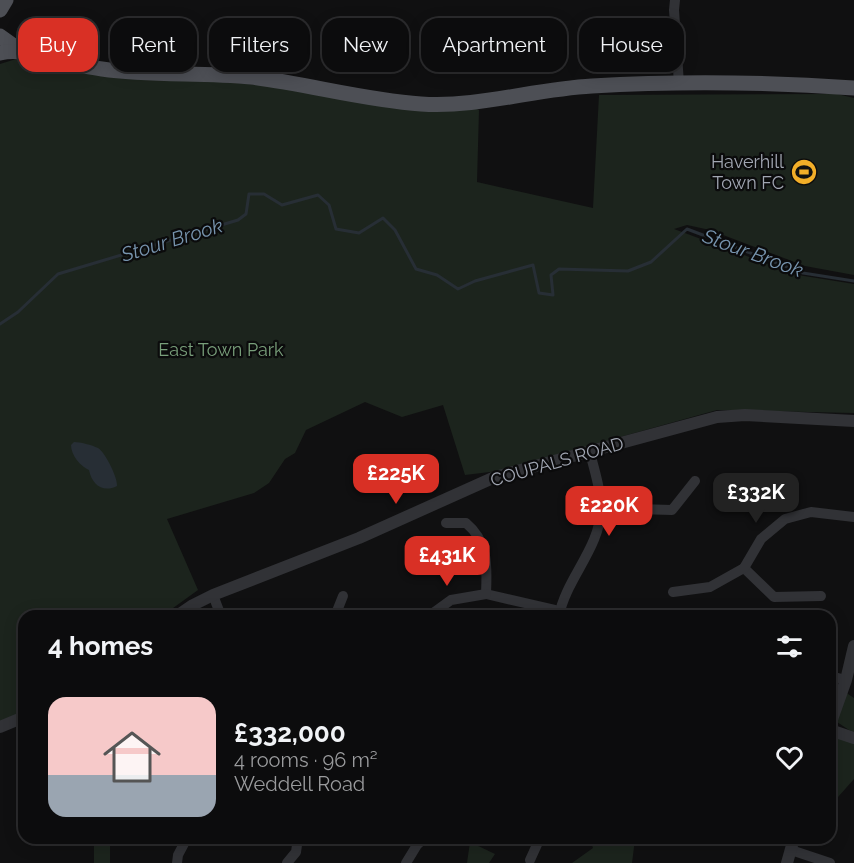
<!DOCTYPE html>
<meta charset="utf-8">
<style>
:root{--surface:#0c0c0d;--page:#151516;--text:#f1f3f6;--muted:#9a9b9d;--line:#2c2c2e;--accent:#d93025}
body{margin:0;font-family:Raleway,sans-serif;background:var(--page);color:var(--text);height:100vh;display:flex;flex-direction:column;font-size:22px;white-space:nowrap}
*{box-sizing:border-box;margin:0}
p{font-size:20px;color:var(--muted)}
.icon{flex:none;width:33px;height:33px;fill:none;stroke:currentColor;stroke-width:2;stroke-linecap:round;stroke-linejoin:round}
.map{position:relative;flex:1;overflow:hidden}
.drawer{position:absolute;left:18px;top:610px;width:818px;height:234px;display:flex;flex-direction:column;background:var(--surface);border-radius:18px;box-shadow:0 3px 15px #0003,0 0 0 2px var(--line)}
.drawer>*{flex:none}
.hud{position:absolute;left:18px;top:18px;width:819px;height:54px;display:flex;gap:12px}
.price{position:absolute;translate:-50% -51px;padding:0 14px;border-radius:12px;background:var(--accent);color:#fff;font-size:20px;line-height:39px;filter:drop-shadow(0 2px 3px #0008)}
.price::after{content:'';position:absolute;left:50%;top:36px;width:18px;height:14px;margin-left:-9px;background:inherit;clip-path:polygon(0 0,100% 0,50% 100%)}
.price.selected{background:#222;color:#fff}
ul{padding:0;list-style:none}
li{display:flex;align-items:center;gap:18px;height:150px;padding:0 30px}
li+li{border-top:2px solid var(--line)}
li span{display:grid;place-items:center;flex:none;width:168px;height:120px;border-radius:18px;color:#555}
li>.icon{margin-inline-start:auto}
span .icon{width:72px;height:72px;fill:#fffc;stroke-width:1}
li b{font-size:26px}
h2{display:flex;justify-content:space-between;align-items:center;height:72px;padding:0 30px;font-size:26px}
.pill{padding:0 21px;border-radius:18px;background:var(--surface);box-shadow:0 3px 15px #0003,0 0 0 2px var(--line);font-size:21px;line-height:54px}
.pill.selected{background:var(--accent);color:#fff}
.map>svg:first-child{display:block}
.green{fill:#1c241d}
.water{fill:#272e35}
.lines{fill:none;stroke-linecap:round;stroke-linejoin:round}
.stream{stroke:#272e35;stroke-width:3}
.minor{stroke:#313236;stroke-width:10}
.tertiary{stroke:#313236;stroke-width:12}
.primary{stroke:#4d4f55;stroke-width:15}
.labels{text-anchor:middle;stroke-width:4.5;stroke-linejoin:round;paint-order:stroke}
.poi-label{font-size:18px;fill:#a1a6b2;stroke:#0b0b0c;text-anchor:end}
.park-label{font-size:18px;fill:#789e7a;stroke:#0b0b0c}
.street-label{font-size:18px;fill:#a1a6b2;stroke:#0b0b0c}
.water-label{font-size:20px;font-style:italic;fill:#7794ae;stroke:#0b0b0c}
</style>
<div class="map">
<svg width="854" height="863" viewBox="0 0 854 863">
<rect width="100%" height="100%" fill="#101011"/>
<g class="green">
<path d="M16,59L84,73L194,79L465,104L479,110L477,182L593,208L599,95L837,94L854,98V275L805,266L710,230L687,225L674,229L798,275L854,284V413L717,410L498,471L465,475L443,405L402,417L365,402L306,430L295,453L285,459L269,483L254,493L167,519L198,590L162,616H24V712L0,723V64Z"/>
<path d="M845,692L854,698V732L849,730L837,722Z"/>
<path d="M836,738L854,742V779L830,806V763L833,756L830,754V743Z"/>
<rect x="94" y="839" width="16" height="24"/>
<path d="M590,839H635L632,863H572L593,848Z"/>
<path d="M470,842L495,854L489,863H467Z"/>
</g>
<path class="water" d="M74,442C80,442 92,445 98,448C105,452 118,478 117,486C103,493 92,485 89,470C80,466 71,455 71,445Z"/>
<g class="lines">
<path class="stream" d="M0,324L18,312L58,274L238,220L246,214L249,194H264L282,205L318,195L329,205L336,229L359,233L383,218L395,230L416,269L437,275L458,289L475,281L533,265L539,293L553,295L551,275L559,269L628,271L651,262L687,229L803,273L854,281"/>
<g class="minor">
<path d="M675,0L674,10L679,84"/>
<path d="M601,508L672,510L695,481"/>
<path d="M446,523H466C489,542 487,567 486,594L560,611"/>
<path d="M744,568L774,597L821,596"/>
<path d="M673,592L710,587L744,568L761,539L785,519L811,512L854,517"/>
<path d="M213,595L221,616"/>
<path d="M335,616L343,596"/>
<path d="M429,616L451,600L486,594"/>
<path d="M559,616C566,578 601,548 601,507C601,489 594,470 590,452"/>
<path d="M830,676L846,680"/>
<path d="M791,850L830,863"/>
<path d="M530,860L540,838"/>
<path d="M177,863L178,855L187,838"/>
<path d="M287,863L296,852L298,838"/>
<path d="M406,863L417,845L424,838"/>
</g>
<g class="tertiary">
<path d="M177,616L193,605L213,595L359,538L495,477L717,417L745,415L854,421"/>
<path d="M830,725L846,680L854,646"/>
<path d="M0,727L24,717"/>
<path d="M830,730L854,738"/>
<path d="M787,863L794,838"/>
</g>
<g class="primary">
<path d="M0,10L6,0"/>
<path d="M0,36L21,51"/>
<path d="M0,53C20,48 38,56 57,61C72,64 87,67 102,69C151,76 201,72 251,77C308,84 364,100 421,104C478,108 534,89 592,86C678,81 767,82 854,88"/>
</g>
</g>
<defs>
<g id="stadium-disc" transform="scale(1.35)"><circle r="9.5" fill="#f2ae28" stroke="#0b0b0c"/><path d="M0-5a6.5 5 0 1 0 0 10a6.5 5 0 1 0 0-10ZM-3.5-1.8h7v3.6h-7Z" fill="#111"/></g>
</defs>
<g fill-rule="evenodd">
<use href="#stadium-disc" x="804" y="172"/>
</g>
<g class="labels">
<g class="poi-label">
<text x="784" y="168">Haverhill<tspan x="784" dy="21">Town FC</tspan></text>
</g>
<g class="park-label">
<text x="221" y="356">East Town Park</text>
</g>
<g class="street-label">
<text transform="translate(557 462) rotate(-16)" y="6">COUPALS ROAD</text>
</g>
<g class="water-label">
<text transform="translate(172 240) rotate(-17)" y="7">Stour Brook</text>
<text transform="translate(753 253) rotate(20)" y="7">Stour Brook</text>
</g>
</g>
</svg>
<b class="price" style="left:396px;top:505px">£225K</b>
<b class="price selected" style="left:756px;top:524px">£332K</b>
<b class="price" style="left:609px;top:537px">£220K</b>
<b class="price" style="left:447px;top:587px">£431K</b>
<div class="hud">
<a class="pill selected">Buy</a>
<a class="pill">Rent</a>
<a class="pill">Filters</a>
<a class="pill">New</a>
<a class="pill">Apartment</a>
<a class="pill">House</a>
</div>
<section class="drawer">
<h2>4 homes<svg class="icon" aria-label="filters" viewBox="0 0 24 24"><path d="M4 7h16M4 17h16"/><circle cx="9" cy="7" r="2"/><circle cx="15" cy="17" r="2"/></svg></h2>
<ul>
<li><span style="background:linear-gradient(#f6c9c9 65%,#9aa5b1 0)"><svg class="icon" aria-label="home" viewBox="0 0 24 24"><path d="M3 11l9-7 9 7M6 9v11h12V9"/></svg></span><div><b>£332,000</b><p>4 rooms · 96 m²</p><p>Weddell Road</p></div><svg class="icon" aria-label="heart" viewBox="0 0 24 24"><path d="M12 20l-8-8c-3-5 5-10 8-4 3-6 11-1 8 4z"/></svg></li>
</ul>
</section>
</div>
